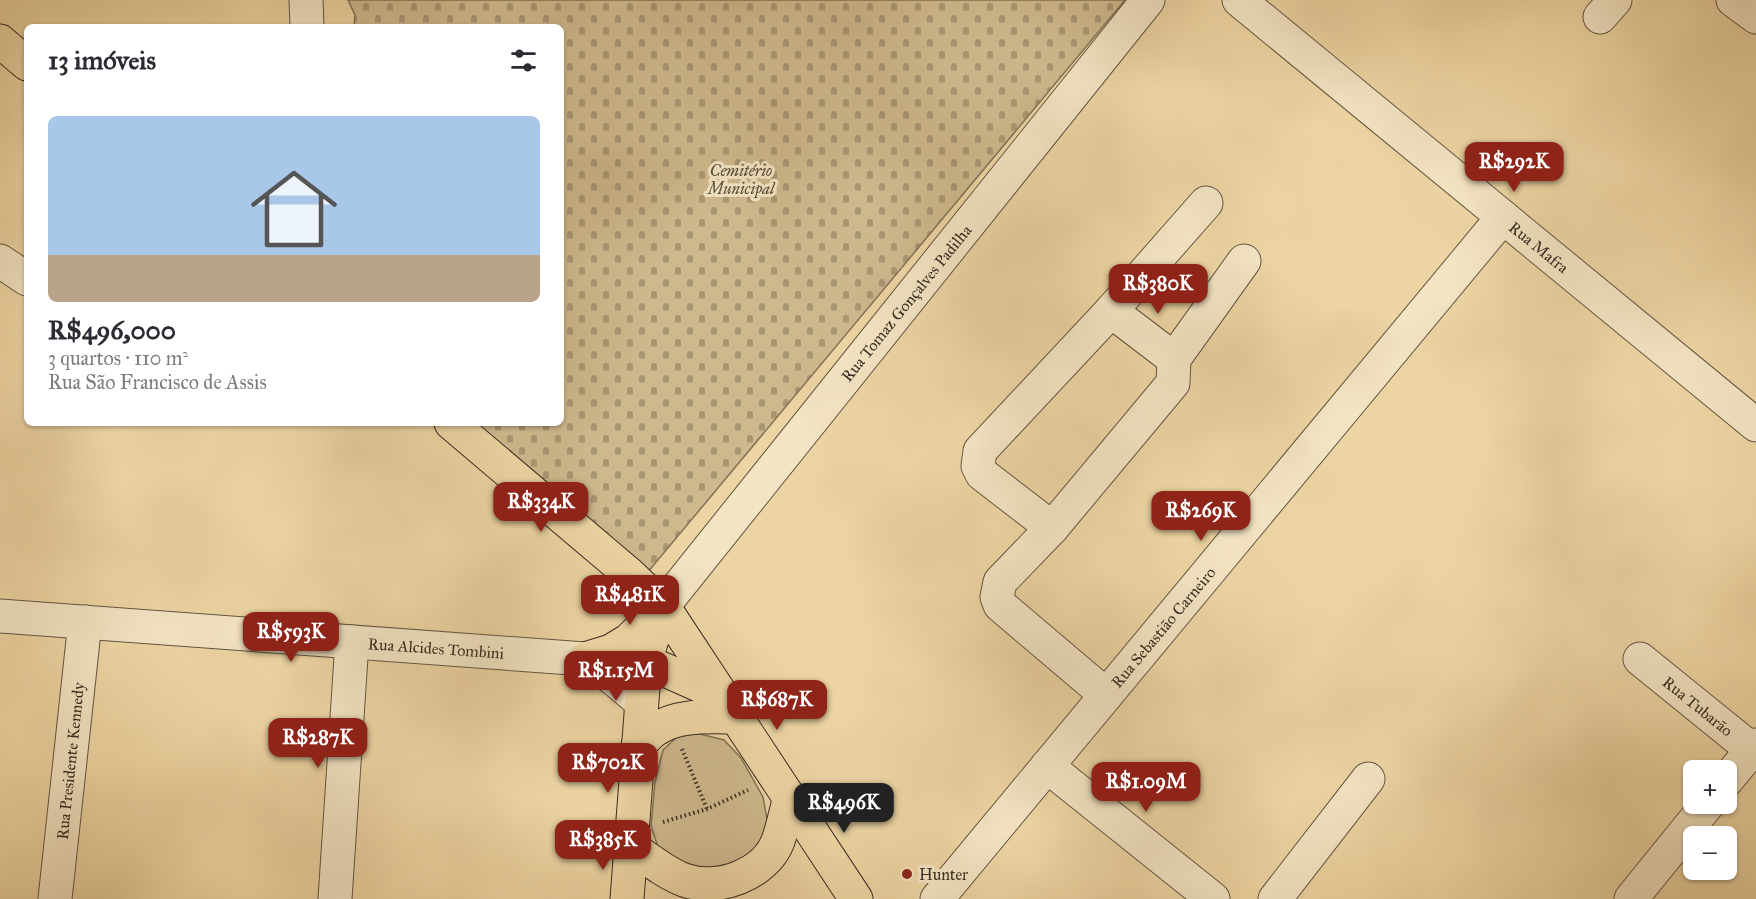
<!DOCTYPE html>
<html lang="pt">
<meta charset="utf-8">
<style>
:root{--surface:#fff;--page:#f2f2f3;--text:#2b2b33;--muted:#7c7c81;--accent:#8f2418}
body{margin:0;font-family:"IM FELL Great Primer",serif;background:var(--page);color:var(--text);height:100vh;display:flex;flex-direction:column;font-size:22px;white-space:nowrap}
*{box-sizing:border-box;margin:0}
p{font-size:20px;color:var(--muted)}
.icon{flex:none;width:33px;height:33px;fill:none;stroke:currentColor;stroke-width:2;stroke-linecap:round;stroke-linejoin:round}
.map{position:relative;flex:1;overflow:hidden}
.drawer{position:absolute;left:24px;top:24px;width:540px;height:402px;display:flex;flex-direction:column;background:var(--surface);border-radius:9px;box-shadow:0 2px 4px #0004}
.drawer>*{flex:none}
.buttons{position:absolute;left:1683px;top:760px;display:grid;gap:12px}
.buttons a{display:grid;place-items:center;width:54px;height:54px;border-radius:9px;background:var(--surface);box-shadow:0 2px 4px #0004;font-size:30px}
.price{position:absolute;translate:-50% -51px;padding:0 14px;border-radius:12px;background:var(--accent);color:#fff;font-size:20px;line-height:39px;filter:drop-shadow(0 2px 3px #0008)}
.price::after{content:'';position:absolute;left:50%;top:36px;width:18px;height:14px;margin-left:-9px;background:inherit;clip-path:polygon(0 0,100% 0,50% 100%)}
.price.active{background:#222;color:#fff}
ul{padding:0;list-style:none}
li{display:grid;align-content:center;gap:12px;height:318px;padding:0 24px}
li span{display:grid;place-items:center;height:186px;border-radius:9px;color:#555}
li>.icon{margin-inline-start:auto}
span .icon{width:108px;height:108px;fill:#fffc;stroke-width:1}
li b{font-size:26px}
h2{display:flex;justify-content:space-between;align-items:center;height:72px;padding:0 24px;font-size:26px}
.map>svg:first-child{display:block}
.green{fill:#ceb88d;stroke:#827258;stroke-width:1.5}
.cemetery{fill:url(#cemetery-stones);stroke:#827258;stroke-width:1.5}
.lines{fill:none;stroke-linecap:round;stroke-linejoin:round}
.minor-casing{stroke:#645643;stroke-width:35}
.major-casing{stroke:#372c23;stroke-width:35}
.path{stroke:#372c23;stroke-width:4;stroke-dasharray:1.5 3;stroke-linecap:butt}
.minor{stroke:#f3e4c3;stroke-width:33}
.major{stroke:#edd5a3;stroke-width:33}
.poi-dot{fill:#8f2418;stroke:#f3e4c3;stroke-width:2}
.labels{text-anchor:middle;stroke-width:6;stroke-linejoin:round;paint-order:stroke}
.park-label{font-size:16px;font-style:italic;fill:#554838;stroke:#f3e4c3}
.street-label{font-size:16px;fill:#372c23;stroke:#f3e4c3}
.poi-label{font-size:16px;fill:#372c23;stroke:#f3e4c3;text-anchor:start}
</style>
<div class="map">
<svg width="1756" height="899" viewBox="0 0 1756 899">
<defs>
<pattern id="cemetery-stones" width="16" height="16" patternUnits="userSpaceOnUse" patternTransform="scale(1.5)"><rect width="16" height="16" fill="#ceb88d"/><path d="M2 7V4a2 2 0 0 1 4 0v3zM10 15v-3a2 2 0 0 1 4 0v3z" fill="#a89673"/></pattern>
</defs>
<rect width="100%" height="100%" fill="#edd5a3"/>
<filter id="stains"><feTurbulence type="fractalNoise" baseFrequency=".00333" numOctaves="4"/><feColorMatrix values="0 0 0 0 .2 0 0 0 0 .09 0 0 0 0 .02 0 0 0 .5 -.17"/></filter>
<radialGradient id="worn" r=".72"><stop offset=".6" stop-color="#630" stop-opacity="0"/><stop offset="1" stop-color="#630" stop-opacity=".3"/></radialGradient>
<path class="green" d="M696,733L724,740L741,758L763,797L767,819L765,835L746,860L698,874L658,847L651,826L655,782L663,750L677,737Z"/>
<path class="cemetery" d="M348,0H1125L647,573L471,423H561V27H354L355,15Z"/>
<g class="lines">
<g class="minor-casing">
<g id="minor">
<path d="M306,0L307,27"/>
<path d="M1239,0L1756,425"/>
<path d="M1733,0L1756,17"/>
<path d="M1600,17L1615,0"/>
<path d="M0,261L27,279"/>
<path d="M1111,311L1174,359"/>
<path d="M1052,528L982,474L978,466L980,451L1111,311L1206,203"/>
<path d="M663,606L1148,0"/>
<path d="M0,616L585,659L645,661"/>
<path d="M585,659L615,680L641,702"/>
<path d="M1640,659L1756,753"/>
<path d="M1106,695L1000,605L997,597L1000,582L1052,528L1173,383L1174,359L1244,261"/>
<path d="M1047,766L1213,899"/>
<path d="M1726,781L1756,745"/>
<path d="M55,899L85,622"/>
<path d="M335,899L352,642"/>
<path d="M937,899L1503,217"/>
<path d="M1275,899L1368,779"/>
<path d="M1631,899L1708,804"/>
</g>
</g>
<g class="major-casing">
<g id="major">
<path d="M0,41L27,64"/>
<path d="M451,423L628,573L663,606L856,899"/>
<path d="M585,659L611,651L629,640L660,609"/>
<path d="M645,661L721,695"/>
<path d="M638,746C643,741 649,734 655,730C677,714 710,717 736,717"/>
<path d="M630,846C646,857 665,873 684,880C717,892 765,875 778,841C783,827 786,811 790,797"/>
<path d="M627,899L645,661L663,606"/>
</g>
</g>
<g class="path">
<path d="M682,749L707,809"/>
<path d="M663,822L707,809L748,790"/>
</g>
<use href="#minor" class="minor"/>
<use href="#major" class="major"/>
</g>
<circle class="poi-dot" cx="907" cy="874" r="6"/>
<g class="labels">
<g class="park-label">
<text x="741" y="176">Cemitério<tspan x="741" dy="18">Municipal</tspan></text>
</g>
<g class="street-label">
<text transform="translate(1539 247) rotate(39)" y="6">Rua Mafra</text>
<text transform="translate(906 303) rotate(-51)" y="6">Rua Tomaz Gonçalves Padilha</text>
<text transform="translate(1163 627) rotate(-50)" y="6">Rua Sebastião Carneiro</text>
<text transform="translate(436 648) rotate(4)" y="6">Rua Alcides Tombini</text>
<text transform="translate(1698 706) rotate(39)" y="6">Rua Tubarão</text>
<text transform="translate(70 761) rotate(-84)" y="6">Rua Presidente Kennedy</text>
</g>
<g class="poi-label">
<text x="919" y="880">Hunter</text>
</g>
</g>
<rect width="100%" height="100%" filter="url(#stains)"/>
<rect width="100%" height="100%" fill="url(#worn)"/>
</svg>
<div class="buttons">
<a>+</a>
<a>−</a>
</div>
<b class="price" style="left:1514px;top:193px">R$292K</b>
<b class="price" style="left:1158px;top:315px">R$380K</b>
<b class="price" style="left:541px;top:533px">R$334K</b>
<b class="price" style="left:1201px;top:542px">R$269K</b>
<b class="price" style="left:630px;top:626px">R$481K</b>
<b class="price" style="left:291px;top:663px">R$593K</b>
<b class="price" style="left:616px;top:702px">R$1.15M</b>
<b class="price" style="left:777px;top:731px">R$687K</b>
<b class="price" style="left:318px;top:769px">R$287K</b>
<b class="price" style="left:608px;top:794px">R$702K</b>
<b class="price" style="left:1146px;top:813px">R$1.09M</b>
<b class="price active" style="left:844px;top:834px">R$496K</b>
<b class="price" style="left:603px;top:871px">R$385K</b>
<section class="drawer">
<h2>13 imóveis<svg class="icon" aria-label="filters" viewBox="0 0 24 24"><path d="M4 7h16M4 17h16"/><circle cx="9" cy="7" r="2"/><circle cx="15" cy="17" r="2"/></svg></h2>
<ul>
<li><span style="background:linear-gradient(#a9c7e8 75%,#b9a48a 0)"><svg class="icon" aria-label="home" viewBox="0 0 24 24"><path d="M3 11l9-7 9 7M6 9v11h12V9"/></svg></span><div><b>R$496,000</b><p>3 quartos · 110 m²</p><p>Rua São Francisco de Assis</p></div></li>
</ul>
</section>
</div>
